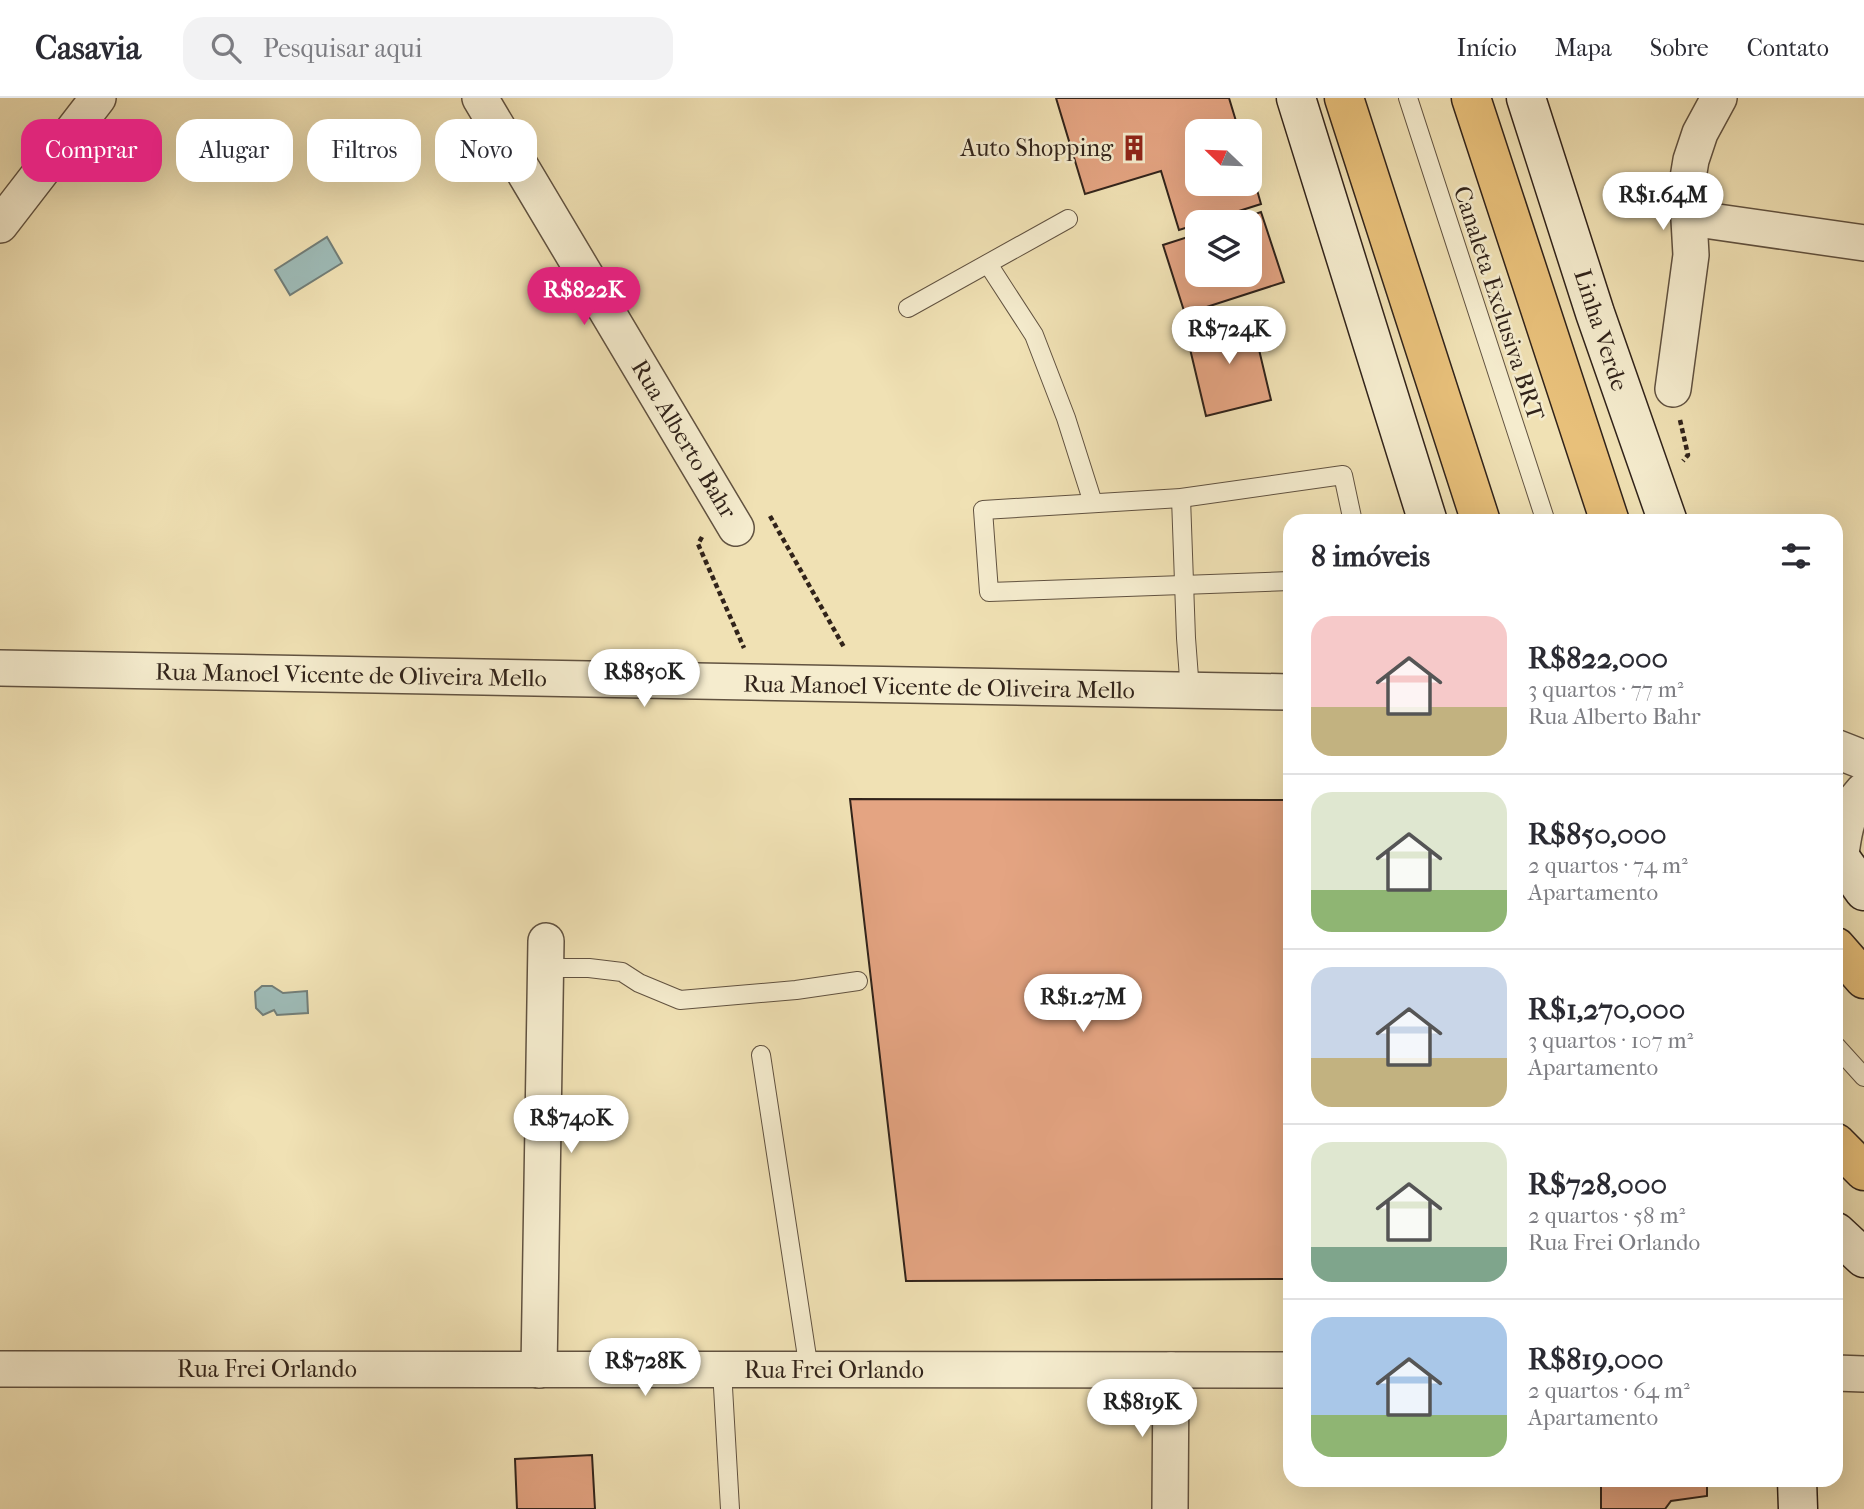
<!DOCTYPE html>
<html lang="pt">
<meta charset="utf-8">
<style>
:root{--surface:#fff;--page:#f2f2f3;--text:#2b2b33;--muted:#7c7c81;--line:#e1e1e2;--accent:#db2777}
body{margin:0;font-family:"IM FELL French Canon",serif;background:var(--page);color:var(--text);height:100vh;display:flex;flex-direction:column;font-size:26px;white-space:nowrap}
*{box-sizing:border-box;margin:0}
p{font-size:23px;color:var(--muted)}
.icon{flex:none;width:38px;height:38px;fill:none;stroke:currentColor;stroke-width:2;stroke-linecap:round;stroke-linejoin:round}
.map{position:relative;flex:1;overflow:hidden}
.side{position:absolute;left:1283px;top:416px;width:560px;height:973px;display:flex;flex-direction:column;background:var(--surface);border-radius:21px;box-shadow:0 7px 28px #0002}
.side>*{flex:none}
.banner{position:absolute;left:21px;top:21px;width:665px;height:63px;display:flex;gap:14px}
.needle{width:46px;rotate:293deg}
.tools{position:absolute;left:1185px;top:21px;display:grid;gap:14px}
.tools a{display:grid;place-items:center;width:77px;height:77px;border-radius:14px;background:var(--surface);box-shadow:0 7px 28px #0002;font-size:35px}
.price{position:absolute;translate:-50% -60px;padding:0 16px;border-radius:24px;background:#fff;color:#222;font-size:23px;line-height:46px;filter:drop-shadow(0 2px 4px #0008)}
.price::after{content:'';position:absolute;left:50%;top:42px;width:21px;height:16px;margin-left:-10px;background:inherit;clip-path:polygon(0 0,100% 0,50% 100%)}
.price.selected{background:var(--accent);color:#fff}
ul{padding:0;list-style:none}
li{display:flex;align-items:center;gap:21px;height:175px;padding:0 28px}
li+li{border-top:2px solid var(--line)}
li span{display:grid;place-items:center;flex:none;width:196px;height:140px;border-radius:21px;color:#555}
li>.icon{margin-inline-start:auto}
span .icon{width:84px;height:84px;fill:#fffc;stroke-width:1}
li b{font-size:30px}
h2{display:flex;justify-content:space-between;align-items:center;height:84px;padding:0 28px;font-size:30px}
.tag{padding:0 24px;border-radius:21px;background:var(--surface);box-shadow:0 7px 28px #0002;font-size:24px;line-height:63px}
.tag.selected{background:var(--accent);color:#fff}
header{display:flex;align-items:center;gap:42px;box-sizing:border-box;height:98px;padding:0 35px;background:var(--surface);border-bottom:2px solid var(--line)}
header strong{font-size:33px}
nav{display:flex;gap:38px;margin-inline-start:auto;font-size:24px}
.search{width:490px;height:63px;background:var(--page);display:flex;align-items:center;gap:18px;box-sizing:border-box;padding:0 24px;border-radius:21px;color:var(--muted);font-size:26px}
.map>svg:first-child{display:block}
.water{fill:#9ebbb7;stroke:#727e78;stroke-width:2}
.building{fill:#e4a482;stroke:#31231a;stroke-width:2}
.lines{fill:none;stroke-linecap:round;stroke-linejoin:round}
.service-casing{stroke:#615240;stroke-width:20}
.minor-casing{stroke:#615240;stroke-width:38}
.tertiary-casing{stroke:#615240;stroke-width:41}
.secondary-casing{stroke:#31231a;stroke-width:41}
.trunk-casing{stroke:#31231a;stroke-width:41}
.path{stroke:#31231a;stroke-width:4.5;stroke-dasharray:5 3.5;stroke-linecap:butt}
.service{stroke:#f5ecce;stroke-width:18}
.minor{stroke:#f5ecce;stroke-width:35}
.tertiary{stroke:#f5ecce;stroke-width:38}
.secondary{stroke:#f5ecce;stroke-width:38}
.trunk{stroke:#e8c07a;stroke-width:38}
.labels{text-anchor:middle;stroke-width:5;stroke-linejoin:round;paint-order:stroke}
.poi-label{font-size:24px;fill:#31231a;stroke:#f5ecce;text-anchor:end}
.street-label{font-size:24px;fill:#31231a;stroke:#f5ecce}
</style>
<header>
<strong>Casavia</strong>
<div class="search"><svg class="icon" aria-label="search" viewBox="0 0 24 24"><circle cx="10" cy="10" r="6"/><path d="M15 15l6 6"/></svg>Pesquisar aqui</div>
<nav><a>Início</a><a>Mapa</a><a>Sobre</a><a>Contato</a></nav>
</header>
<div class="map">
<svg width="1864" height="1411" viewBox="0 0 1864 1411">
<rect width="100%" height="100%" fill="#f0e1b4"/>
<filter id="stains"><feTurbulence type="fractalNoise" baseFrequency=".00286" numOctaves="4"/><feColorMatrix values="0 0 0 0 .2 0 0 0 0 .09 0 0 0 0 .02 0 0 0 .5 -.17"/></filter>
<radialGradient id="worn" r=".72"><stop offset=".6" stop-color="#630" stop-opacity="0"/><stop offset="1" stop-color="#630" stop-opacity=".3"/></radialGradient>
<g class="water">
<path d="M327,139L342,165L290,197L275,172Z"/>
<path d="M262,888H272L283,895L307,893L308,915L277,917L274,912L263,917L256,910L255,894Z"/>
</g>
<g class="building">
<path d="M1056,0H1229L1239,33H1197V86H1250V67L1261,106L1179,132L1161,73L1085,96Z"/>
<path d="M1261,114L1284,184L1185,216L1163,147L1197,136V177H1250V124H1231Z"/>
<path d="M1251,218L1271,302L1206,318L1186,234Z"/>
<path d="M850,701L1290,702V1181L906,1183Z"/>
<path d="M592,1357L595,1411H517L515,1361Z"/>
<path d="M1601,1382H1707V1398L1671,1403L1665,1411H1601Z"/>
</g>
<g class="lines">
<g class="service-casing">
<g id="service">
<path d="M1408,0L1546,424"/>
<path d="M988,166L1034,237L1066,320L1093,405"/>
<path d="M908,210L1068,121"/>
<path d="M1181,400L1186,540L1190,593"/>
<path d="M1290,483L989,494L983,412L1181,400L1343,377L1353,424"/>
<path d="M547,870H589L622,874L639,885L680,902L796,892L858,883"/>
<path d="M1836,948L1864,979"/>
<path d="M761,957L809,1272"/>
<path d="M722,1272L730,1411"/>
</g>
</g>
<g class="minor-casing">
<g id="minor">
<path d="M480,0L736,430"/>
<path d="M1690,120L1864,145"/>
<path d="M0,127L98,0"/>
<path d="M1673,291L1691,157L1687,86L1691,62L1700,35L1719,0"/>
<path d="M0,570L1290,594"/>
<path d="M0,1271L1290,1272"/>
<path d="M539,1272L546,843"/>
<path d="M1836,1275L1864,1276"/>
<path d="M1170,1411L1171,1272"/>
</g>
</g>
<g class="tertiary-casing">
<g id="tertiary">
<path d="M1836,651L1864,662"/>
<path d="M1839,759C1843,731 1844,716 1864,694"/>
</g>
</g>
<g class="secondary-casing">
<g id="secondary">
<path d="M1296,0L1428,424"/>
<path d="M1526,0L1595,215L1668,424"/>
<path d="M1836,754L1864,793"/>
<path d="M1836,1134L1864,1160"/>
<path d="M1797,1382L1798,1411"/>
</g>
</g>
<g class="trunk-casing">
<g id="trunk">
<path d="M1344,0L1481,424"/>
<path d="M1471,0L1610,424"/>
<path d="M1836,849L1864,881"/>
<path d="M1836,1045L1864,1073"/>
</g>
</g>
<g class="path">
<path d="M1680,322L1688,357L1683,363"/>
<path d="M770,418L845,551"/>
<path d="M702,439L698,446L744,550"/>
</g>
<use href="#service" class="service"/>
<use href="#minor" class="minor"/>
<use href="#tertiary" class="tertiary"/>
<use href="#secondary" class="secondary"/>
<use href="#trunk" class="trunk"/>
</g>
<defs>
<g id="building-bare" transform="scale(2.1)"><path d="M-4-6H4V6H1V3H-1V6H-4ZM-2.5-4.3h1.7v1.8h-1.7ZM.8-4.3h1.7v1.8H.8ZM-2.5-1h1.7V.8h-1.7ZM.8-1h1.7V.8H.8Z" fill="#8f2418" stroke="#f5ecce" stroke-width="2.5" paint-order="stroke"/></g>
</defs>
<g fill-rule="evenodd">
<use href="#building-bare" x="1134" y="50"/>
</g>
<g class="labels">
<g class="poi-label">
<text x="1113" y="58">Auto Shopping</text>
</g>
<g class="street-label">
<text transform="translate(1499 205) rotate(72)" y="8">Canaleta Exclusiva BRT</text>
<text transform="translate(1601 232) rotate(72)" y="8">Linha Verde</text>
<text transform="translate(684 341) rotate(59)" y="8">Rua Alberto Bahr</text>
<text transform="translate(351 577) rotate(1)" y="8">Rua Manoel Vicente de Oliveira Mello</text>
<text transform="translate(939 589) rotate(1)" y="8">Rua Manoel Vicente de Oliveira Mello</text>
<text x="267" y="1279">Rua Frei Orlando</text>
<text x="834" y="1280">Rua Frei Orlando</text>
</g>
</g>
<rect width="100%" height="100%" filter="url(#stains)"/>
<rect width="100%" height="100%" fill="url(#worn)"/>
</svg>
<div class="tools">
<a><svg class="needle" viewBox="-14 -14 28 28"><path d="M0-13l5 13h-10z" fill="#e53935"/><path d="M0 13l5-13h-10z" fill="#7c7c81"/></svg></a>
<a><svg class="icon" aria-label="layers" viewBox="0 0 24 24"><path d="M12 4l9 5-9 5-9-5zM3 14l9 5 9-5"/></svg></a>
</div>
<b class="price" style="left:1663px;top:134px">R$1.64M</b>
<b class="price selected" style="left:584px;top:229px">R$822K</b>
<b class="price" style="left:1229px;top:268px">R$724K</b>
<b class="price" style="left:644px;top:611px">R$850K</b>
<b class="price" style="left:1083px;top:936px">R$1.27M</b>
<b class="price" style="left:571px;top:1057px">R$740K</b>
<b class="price" style="left:645px;top:1300px">R$728K</b>
<b class="price" style="left:1142px;top:1341px">R$819K</b>
<div class="banner">
<a class="tag selected">Comprar</a>
<a class="tag">Alugar</a>
<a class="tag">Filtros</a>
<a class="tag">Novo</a>
</div>
<section class="side">
<h2>8 imóveis<svg class="icon" aria-label="filters" viewBox="0 0 24 24"><path d="M4 7h16M4 17h16"/><circle cx="9" cy="7" r="2"/><circle cx="15" cy="17" r="2"/></svg></h2>
<ul>
<li><span style="background:linear-gradient(#f6c9c9 65%,#c2b280 0)"><svg class="icon" aria-label="home" viewBox="0 0 24 24"><path d="M3 11l9-7 9 7M6 9v11h12V9"/></svg></span><div><b>R$822,000</b><p>3 quartos · 77 m²</p><p>Rua Alberto Bahr</p></div></li>
<li><span style="background:linear-gradient(#dfe7d0 70%,#8fb573 0)"><svg class="icon" aria-label="home" viewBox="0 0 24 24"><path d="M3 11l9-7 9 7M6 9v11h12V9"/></svg></span><div><b>R$850,000</b><p>2 quartos · 74 m²</p><p>Apartamento</p></div></li>
<li><span style="background:linear-gradient(#c9d6e8 65%,#c2b280 0)"><svg class="icon" aria-label="home" viewBox="0 0 24 24"><path d="M3 11l9-7 9 7M6 9v11h12V9"/></svg></span><div><b>R$1,270,000</b><p>3 quartos · 107 m²</p><p>Apartamento</p></div></li>
<li><span style="background:linear-gradient(#dfe7d0 75%,#7fa58c 0)"><svg class="icon" aria-label="home" viewBox="0 0 24 24"><path d="M3 11l9-7 9 7M6 9v11h12V9"/></svg></span><div><b>R$728,000</b><p>2 quartos · 58 m²</p><p>Rua Frei Orlando</p></div></li>
<li><span style="background:linear-gradient(#a9c7e8 70%,#8fb573 0)"><svg class="icon" aria-label="home" viewBox="0 0 24 24"><path d="M3 11l9-7 9 7M6 9v11h12V9"/></svg></span><div><b>R$819,000</b><p>2 quartos · 64 m²</p><p>Apartamento</p></div></li>
</ul>
</section>
</div>
